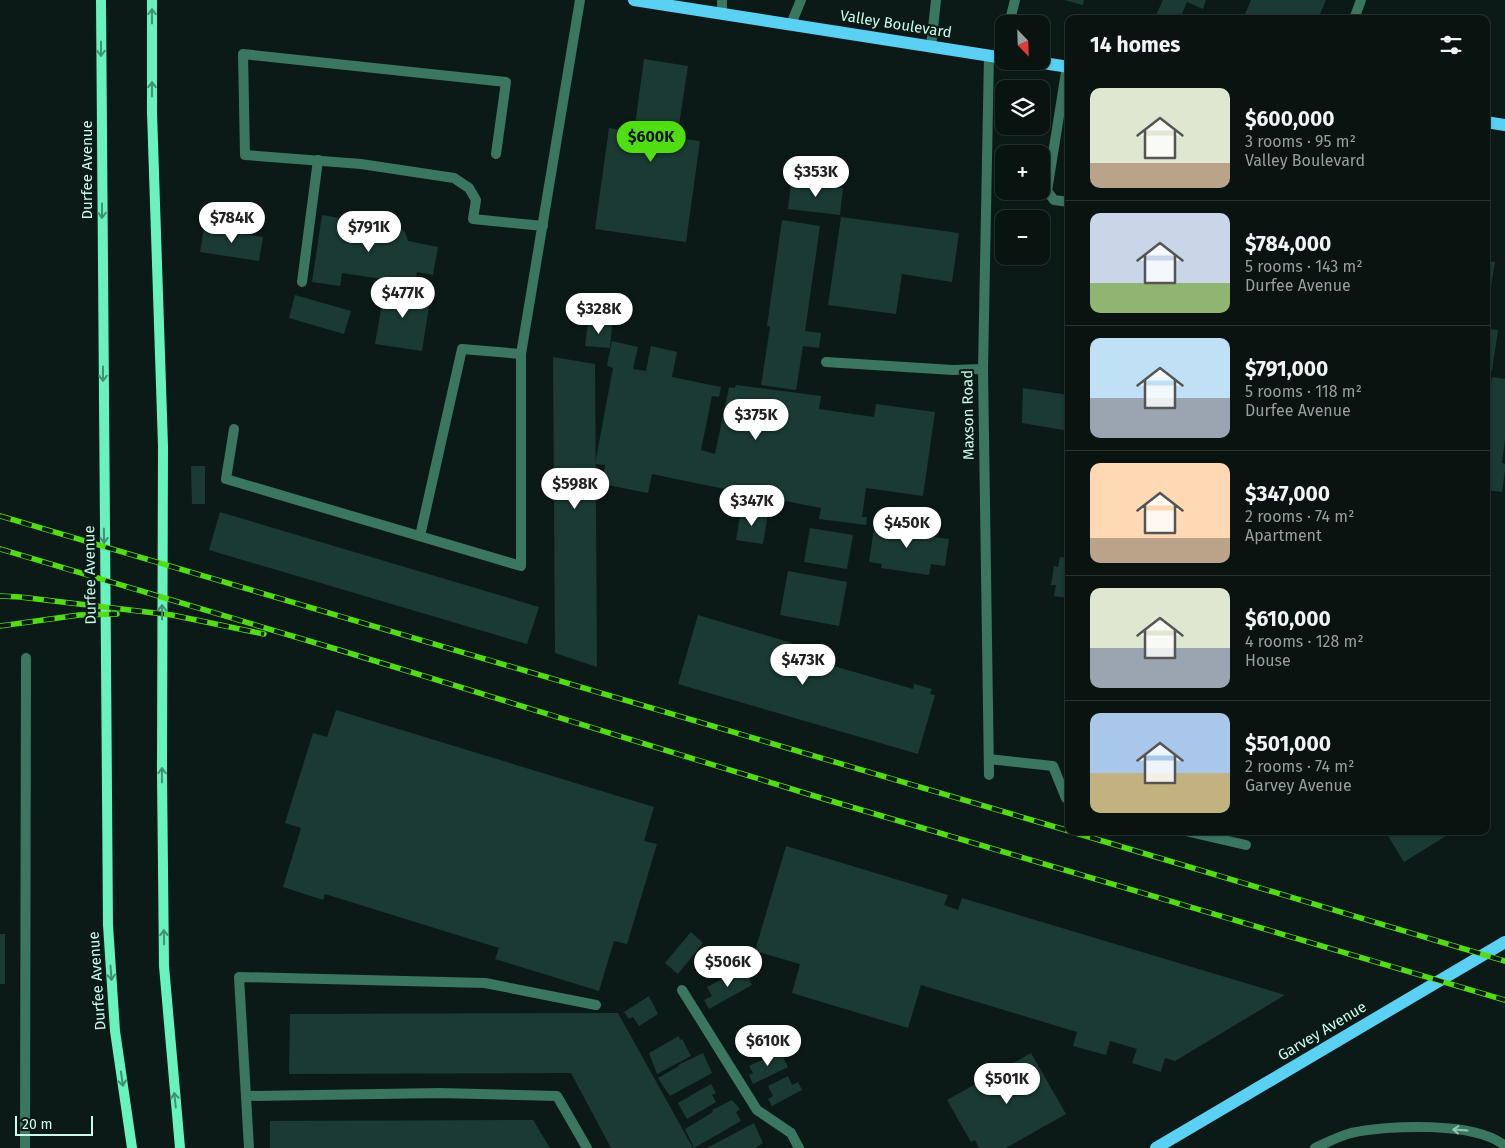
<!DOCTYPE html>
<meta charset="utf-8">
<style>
:root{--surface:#091411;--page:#121d1a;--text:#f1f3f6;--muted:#999e9f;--line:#293331;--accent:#50de12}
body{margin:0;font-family:"Fira Sans",sans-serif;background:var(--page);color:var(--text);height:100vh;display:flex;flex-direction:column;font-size:19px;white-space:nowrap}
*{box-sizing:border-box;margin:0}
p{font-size:16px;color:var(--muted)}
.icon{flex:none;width:28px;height:28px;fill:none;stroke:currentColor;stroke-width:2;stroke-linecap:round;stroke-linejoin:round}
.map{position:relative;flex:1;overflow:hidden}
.panel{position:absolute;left:1065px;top:15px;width:425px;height:820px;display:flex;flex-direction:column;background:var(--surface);border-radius:10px;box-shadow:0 1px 4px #0004,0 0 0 1px var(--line)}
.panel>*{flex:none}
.needle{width:32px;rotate:157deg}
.controls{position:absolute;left:995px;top:15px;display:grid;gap:10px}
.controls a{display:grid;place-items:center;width:55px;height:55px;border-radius:10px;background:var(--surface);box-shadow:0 1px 4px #0004,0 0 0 1px var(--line);font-size:25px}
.scale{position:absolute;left:15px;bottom:12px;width:78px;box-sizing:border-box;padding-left:5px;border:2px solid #cafbec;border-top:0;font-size:14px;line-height:18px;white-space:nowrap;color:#cafbec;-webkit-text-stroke:4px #0c1a17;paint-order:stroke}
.price{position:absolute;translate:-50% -42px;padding:0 11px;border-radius:18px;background:#fff;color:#222;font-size:16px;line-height:32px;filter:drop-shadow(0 1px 2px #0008)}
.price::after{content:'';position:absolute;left:50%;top:30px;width:15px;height:11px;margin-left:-8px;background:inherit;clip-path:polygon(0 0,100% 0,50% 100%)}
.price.current{background:var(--accent);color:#111}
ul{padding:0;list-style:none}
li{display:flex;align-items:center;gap:15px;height:125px;padding:0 25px}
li+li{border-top:1px solid var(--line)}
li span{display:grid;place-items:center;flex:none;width:140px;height:100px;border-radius:10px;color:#555}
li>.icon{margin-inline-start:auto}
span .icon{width:60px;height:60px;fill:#fffc;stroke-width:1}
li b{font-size:21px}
h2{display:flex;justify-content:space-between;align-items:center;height:60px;padding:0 25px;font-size:21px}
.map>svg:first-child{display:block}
.building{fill:#1a3a33}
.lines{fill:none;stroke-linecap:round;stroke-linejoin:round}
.lane{stroke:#3b7660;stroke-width:10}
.street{stroke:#3b7660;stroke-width:10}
.secondary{stroke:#68f3be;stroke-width:10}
.primary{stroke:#5ad0f2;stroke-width:12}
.rail-casing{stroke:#50de12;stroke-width:5.5}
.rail{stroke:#0c1a17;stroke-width:4;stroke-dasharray:11;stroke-linecap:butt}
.oneway{stroke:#3f9173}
.oneway2{stroke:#91c6b4}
.labels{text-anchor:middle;stroke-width:4.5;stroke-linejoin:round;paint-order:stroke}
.street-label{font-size:15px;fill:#cafbec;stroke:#0c1a17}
</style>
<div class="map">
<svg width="1505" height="1148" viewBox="0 0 1505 1148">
<rect width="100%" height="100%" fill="#0c1a17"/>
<g class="building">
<path d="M1064,0H1084L1083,5Z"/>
<path d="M1163,0H1206L1203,9L1187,2L1180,18L1156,15Z"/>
<path d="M1251,0H1326L1318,19H1243Z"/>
<path d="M644,59L688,66L677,138L700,141L686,242L595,229L609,128L634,132Z"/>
<path d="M791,182L843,188L840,215L788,209Z"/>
<path d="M322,215L352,220L350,232L363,235L364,232L375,223L395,224L405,232L408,241L438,247L433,275L417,272L415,284L342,273L340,286L312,282Z"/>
<path d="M841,217L959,233L952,282L902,274L896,314L828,305Z"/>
<path d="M782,220L820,226L805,331L821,333L819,348L803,346L796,390L761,385L770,327L767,326Z"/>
<path d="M204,228L263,237L259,261L200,252Z"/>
<path d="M1486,261L1495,262L1487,311H1486Z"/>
<path d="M385,287L431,294L422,351L375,344Z"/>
<path d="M295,295L351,311L344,334L289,318Z"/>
<path d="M588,322L612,325L610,348L585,346Z"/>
<path d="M1486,329L1498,330L1492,371H1486Z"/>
<path d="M612,341L638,347L633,369L646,371L651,346L677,352L672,377L721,387L719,397L712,396L701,450L715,454L729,387L735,388L736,385L821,396L819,409L874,417L876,404L935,412L923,496L866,488L862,517H867L866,525L819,519L821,508L770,498L768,507L732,500L734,491L652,474L648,493L602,484L605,465L595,464L613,368L607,366Z"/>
<path d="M553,357L595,364L597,667L555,653Z"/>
<path d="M1492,377L1505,379V439L1502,463L1505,464V470L1502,492L1486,490V421Z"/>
<path d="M1023,388L1069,395V431L1022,423Z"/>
<path d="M191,466H205V504H192Z"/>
<path d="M741,510L768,514L763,544L736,540Z"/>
<path d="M220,512L539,607L527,644L209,550Z"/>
<path d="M875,522L915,528L914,530L935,533L934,537L949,539L945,566L931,564L929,575L881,568L882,564L869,562Z"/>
<path d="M810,528L853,535L847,569L804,562Z"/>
<path d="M1060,557L1069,558V598L1054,596L1056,585H1051L1054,566L1058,567Z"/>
<path d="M788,571L847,582L839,626L780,615Z"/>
<path d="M698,615L792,643L789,653L913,689L914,684L932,689L930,694L935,695L918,754L678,684Z"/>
<path d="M336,710L654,807L644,841L657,844L627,944L614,941L599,991L495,959L499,948L325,894L323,900L283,887L301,828L285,823L313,733L327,737Z"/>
<path d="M1385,831H1454L1404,862Z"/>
<path d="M786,846L948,895L944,905L958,910L962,898L1285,995L1175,1061L1165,1058L1161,1072L1132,1063L1137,1049L1110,1041L1106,1055L1073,1046L1077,1032L921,985L908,1028L792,993L800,964L755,951Z"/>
<path d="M691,932L703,943L678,974L665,963Z"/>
<rect x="0" y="934" width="5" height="50"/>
<path d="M744,967L752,985L709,1009L704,1000L712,996L707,987Z"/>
<path d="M649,996L658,1014L639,1026L633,1017L629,1019L624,1012Z"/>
<path d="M618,1013L693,1148H611L571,1073L289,1074L290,1014Z"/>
<path d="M679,1036L680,1040L682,1039L691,1056L657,1074L649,1053Z"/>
<path d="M780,1051L788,1067L753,1084L749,1075L753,1073L749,1066Z"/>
<path d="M703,1053L712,1073L670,1096L658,1078L679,1066L678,1065Z"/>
<path d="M1031,1053L1066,1114L1006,1148H979L975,1140L971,1142L947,1100Z"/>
<path d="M788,1076L792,1085L798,1082L802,1090L772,1106L768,1099L773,1096L768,1086Z"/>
<path d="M711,1084L716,1093L712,1095L716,1102L687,1119L678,1103Z"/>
<path d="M732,1100L740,1109L736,1112L741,1121L694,1148L685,1129L713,1112L712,1110Z"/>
<path d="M533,1120L550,1148H270V1121Z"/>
<path d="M754,1123L763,1143L755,1148H707Z"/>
</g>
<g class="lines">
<g class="lane">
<path d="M722,13V0"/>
<path d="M1354,19L1361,0"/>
<path d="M1009,24L1015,0"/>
<path d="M931,47L936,0"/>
<path d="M1001,57L1004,45"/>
<path d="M1067,66L1047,191L1054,200L1069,202"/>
<path d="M496,154L506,82L243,54L245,155L361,164L454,178L469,188L476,200L473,219L543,226"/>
<path d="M302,282L318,160"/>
<path d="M826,362L953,370L983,369"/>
<path d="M234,429L226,479L521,566V354L580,0"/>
<path d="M420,536L462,349L521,354"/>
<path d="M989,759L1053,766L1066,798L1069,800"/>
<path d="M1185,831L1246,845"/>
<path d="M682,990L757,1110L791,1133L799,1148"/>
<path d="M246,1096L440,1093L557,1096L587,1148"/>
<path d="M25,1148L26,658"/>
<path d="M249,1148L239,977L485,983L596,1005"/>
<path d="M1315,1148C1326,1143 1339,1136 1351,1133C1387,1125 1476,1121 1505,1146"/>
</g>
<g class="street">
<path d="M791,24L801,0"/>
<path d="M989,775L983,369L989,55"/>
</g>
<g class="secondary">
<path d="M101,0L108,925L115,1031L132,1148"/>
<path d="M152,0V112L163,446L162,772L164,966L180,1148"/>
</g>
<g class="primary">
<path d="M634,0L1004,58"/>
<path d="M1030,61L1069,67"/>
<path d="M1486,122L1505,125"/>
<path d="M1156,1148L1505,942"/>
</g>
<g class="rail-casing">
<g id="rail">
<path d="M0,516L1069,831"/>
<path d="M0,549L336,649L821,798L1505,1000"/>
<path d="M0,596L20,597L172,615L264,634"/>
<path d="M0,626L79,615L117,614"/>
<path d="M1069,831L1505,961"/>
</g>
</g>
<use href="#rail" class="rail"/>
</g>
<defs><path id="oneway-shaft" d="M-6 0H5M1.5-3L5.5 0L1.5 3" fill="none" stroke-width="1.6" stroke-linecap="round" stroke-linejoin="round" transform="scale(1.25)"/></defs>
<g class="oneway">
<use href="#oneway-shaft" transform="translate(152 16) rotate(-90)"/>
<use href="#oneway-shaft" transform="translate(101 49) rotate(90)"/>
<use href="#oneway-shaft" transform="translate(152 89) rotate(-90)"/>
<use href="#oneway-shaft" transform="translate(102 211) rotate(90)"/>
<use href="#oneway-shaft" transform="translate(103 374) rotate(90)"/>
<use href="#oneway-shaft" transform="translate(104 536) rotate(89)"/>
<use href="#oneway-shaft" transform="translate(162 612) rotate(-90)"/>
<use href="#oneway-shaft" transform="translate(162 775) rotate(-90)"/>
<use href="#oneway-shaft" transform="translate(164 937) rotate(-91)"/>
<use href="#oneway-shaft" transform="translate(111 973) rotate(86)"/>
<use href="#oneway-shaft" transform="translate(122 1079) rotate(82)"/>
<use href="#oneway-shaft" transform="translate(175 1100) rotate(-96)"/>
</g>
<use class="oneway2" href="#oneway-shaft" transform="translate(1460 1130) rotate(-176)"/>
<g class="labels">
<g class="street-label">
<text transform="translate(896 24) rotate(9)" y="5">Valley Boulevard</text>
<text transform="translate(87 170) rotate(-90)" y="5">Durfee Avenue</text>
<text transform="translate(968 415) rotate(-91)" y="5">Maxson Road</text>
<text transform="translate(90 575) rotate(-91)" y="5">Durfee Avenue</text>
<text transform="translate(97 981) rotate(-94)" y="5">Durfee Avenue</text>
<text transform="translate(1322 1031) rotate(-31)" y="5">Garvey Avenue</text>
</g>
</g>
</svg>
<div class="controls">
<a><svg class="needle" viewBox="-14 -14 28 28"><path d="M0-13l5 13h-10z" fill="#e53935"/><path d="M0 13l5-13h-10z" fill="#999e9f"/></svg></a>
<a><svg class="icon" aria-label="layers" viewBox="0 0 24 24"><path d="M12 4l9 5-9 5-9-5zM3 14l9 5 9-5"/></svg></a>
<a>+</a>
<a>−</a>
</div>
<div class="scale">20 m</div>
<b class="price current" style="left:651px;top:163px">$600K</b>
<b class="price" style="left:816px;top:198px">$353K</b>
<b class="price" style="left:232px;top:244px">$784K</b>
<b class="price" style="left:369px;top:253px">$791K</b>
<b class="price" style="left:403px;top:319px">$477K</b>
<b class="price" style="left:599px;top:335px">$328K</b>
<b class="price" style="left:756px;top:441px">$375K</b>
<b class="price" style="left:575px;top:510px">$598K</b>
<b class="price" style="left:752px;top:527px">$347K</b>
<b class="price" style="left:907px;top:549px">$450K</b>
<b class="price" style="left:803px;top:686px">$473K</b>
<b class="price" style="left:728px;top:988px">$506K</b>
<b class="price" style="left:768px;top:1067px">$610K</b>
<b class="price" style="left:1007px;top:1105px">$501K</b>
<section class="panel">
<h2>14 homes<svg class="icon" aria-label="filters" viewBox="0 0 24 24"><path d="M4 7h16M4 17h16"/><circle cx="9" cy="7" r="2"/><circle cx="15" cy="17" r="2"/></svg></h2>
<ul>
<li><span style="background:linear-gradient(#dfe7d0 75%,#b9a48a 0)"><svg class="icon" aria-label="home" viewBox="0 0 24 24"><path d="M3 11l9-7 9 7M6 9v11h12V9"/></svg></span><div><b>$600,000</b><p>3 rooms · 95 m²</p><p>Valley Boulevard</p></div></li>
<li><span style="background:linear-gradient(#c9d6e8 70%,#8fb573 0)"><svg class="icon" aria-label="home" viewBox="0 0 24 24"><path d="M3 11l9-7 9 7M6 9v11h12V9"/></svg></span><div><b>$784,000</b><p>5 rooms · 143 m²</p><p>Durfee Avenue</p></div></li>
<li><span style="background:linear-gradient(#bfe0f5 60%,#9aa5b1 0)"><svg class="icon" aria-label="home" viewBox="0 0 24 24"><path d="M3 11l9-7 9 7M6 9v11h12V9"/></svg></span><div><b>$791,000</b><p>5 rooms · 118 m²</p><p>Durfee Avenue</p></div></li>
<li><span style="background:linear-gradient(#ffd9b3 75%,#b9a48a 0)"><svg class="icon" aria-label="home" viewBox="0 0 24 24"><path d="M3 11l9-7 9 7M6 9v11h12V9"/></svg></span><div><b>$347,000</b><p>2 rooms · 74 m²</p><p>Apartment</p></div></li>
<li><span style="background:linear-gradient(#dfe7d0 60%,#9aa5b1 0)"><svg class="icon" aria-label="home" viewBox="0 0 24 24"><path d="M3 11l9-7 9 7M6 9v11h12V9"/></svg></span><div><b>$610,000</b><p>4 rooms · 128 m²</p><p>House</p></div></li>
<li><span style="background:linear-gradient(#a9c7e8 60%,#c2b280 0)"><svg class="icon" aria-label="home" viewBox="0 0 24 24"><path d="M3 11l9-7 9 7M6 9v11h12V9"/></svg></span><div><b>$501,000</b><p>2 rooms · 74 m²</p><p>Garvey Avenue</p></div></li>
</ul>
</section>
</div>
